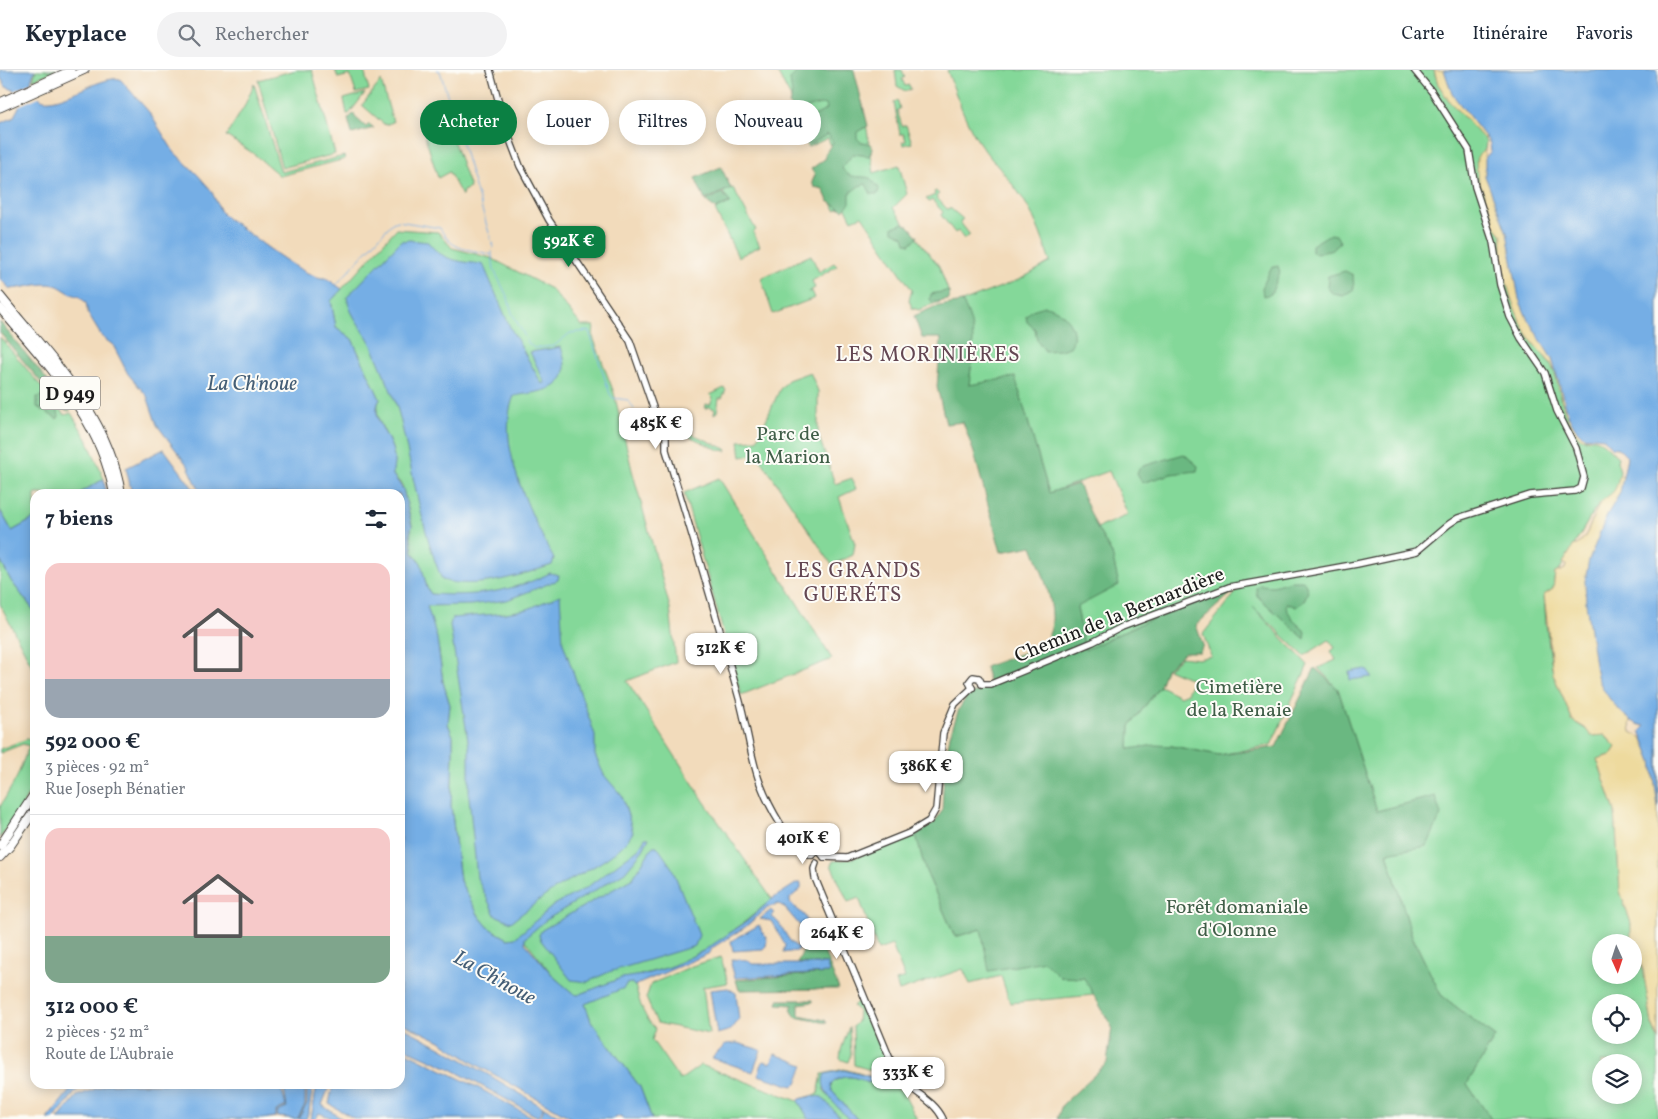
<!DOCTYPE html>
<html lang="fr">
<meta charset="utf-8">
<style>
:root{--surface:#fff;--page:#f2f2f3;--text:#1f2937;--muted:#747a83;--line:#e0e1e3;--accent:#0b8043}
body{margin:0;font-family:Vollkorn,serif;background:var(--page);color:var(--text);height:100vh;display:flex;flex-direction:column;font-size:19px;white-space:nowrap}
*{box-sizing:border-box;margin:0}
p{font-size:16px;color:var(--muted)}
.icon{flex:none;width:28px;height:28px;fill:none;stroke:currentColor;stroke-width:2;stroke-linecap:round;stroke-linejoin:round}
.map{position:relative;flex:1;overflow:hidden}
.side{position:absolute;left:30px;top:419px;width:375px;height:600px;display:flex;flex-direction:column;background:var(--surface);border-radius:15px;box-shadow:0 2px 12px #0003}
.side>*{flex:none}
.banner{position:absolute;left:420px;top:30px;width:475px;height:45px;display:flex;gap:10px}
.needle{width:32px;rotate:177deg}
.fabs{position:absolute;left:1592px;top:864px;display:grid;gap:10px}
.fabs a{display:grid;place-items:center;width:50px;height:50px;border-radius:50%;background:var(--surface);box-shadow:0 2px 12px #0003;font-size:25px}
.price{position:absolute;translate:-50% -42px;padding:0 11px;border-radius:10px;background:#fff;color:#222;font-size:16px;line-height:32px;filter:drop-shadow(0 1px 2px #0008)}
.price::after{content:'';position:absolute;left:50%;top:30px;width:15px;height:11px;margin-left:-8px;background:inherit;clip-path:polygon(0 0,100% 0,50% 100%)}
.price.selected{background:var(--accent);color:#fff}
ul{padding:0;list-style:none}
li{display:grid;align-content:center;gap:10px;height:265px;padding:0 15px}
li+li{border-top:1px solid var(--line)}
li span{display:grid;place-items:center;height:155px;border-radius:15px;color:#555}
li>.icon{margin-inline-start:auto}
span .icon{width:90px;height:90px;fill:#fffc;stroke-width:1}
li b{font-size:21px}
h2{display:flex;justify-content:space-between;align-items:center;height:60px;padding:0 15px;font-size:21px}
.pill{padding:0 18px;border-radius:22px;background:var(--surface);box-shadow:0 2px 12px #0003;font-size:18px;line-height:45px}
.pill.selected{background:var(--accent);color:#fff}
header{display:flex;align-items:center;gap:30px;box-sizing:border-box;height:70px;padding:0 25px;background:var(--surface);border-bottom:1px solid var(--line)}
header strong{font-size:24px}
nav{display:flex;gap:28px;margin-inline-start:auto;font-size:18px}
.search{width:350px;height:45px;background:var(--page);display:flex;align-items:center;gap:12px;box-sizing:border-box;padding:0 18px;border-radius:28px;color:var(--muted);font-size:19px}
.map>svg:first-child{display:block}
.green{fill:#84d899;stroke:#507a5a;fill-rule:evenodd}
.forest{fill:#6bb881;stroke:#446a4e}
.sand{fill:#eeda9e;stroke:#857b5d}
.water{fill:#74aee5;stroke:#486580}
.pier{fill:#f2dbbb}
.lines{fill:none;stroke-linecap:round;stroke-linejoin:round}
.stream{stroke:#74aee5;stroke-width:1}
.tertiary-casing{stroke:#3c3934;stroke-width:8}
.secondary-casing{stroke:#3c3934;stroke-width:9}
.primary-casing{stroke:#3c3934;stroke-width:10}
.tertiary{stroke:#fff;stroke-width:5.5}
.secondary{stroke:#fff;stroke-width:7}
.primary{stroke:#fff;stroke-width:8}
.labels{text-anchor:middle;stroke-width:4;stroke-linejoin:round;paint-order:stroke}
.shield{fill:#fdfcf7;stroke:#605f5e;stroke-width:1}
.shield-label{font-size:19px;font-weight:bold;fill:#1c1c1c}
.park-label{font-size:20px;fill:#405e48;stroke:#fdfcf7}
.street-label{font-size:20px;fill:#1c1c1c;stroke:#fdfcf7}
.neighbourhood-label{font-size:21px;letter-spacing:1px;fill:#644753;stroke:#fdfcf7}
.water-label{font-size:21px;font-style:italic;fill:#445e76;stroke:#fdfcf7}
</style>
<header>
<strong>Keyplace</strong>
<div class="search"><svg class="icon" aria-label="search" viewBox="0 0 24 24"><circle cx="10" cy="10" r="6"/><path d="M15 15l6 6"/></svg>Rechercher</div>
<nav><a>Carte</a><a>Itinéraire</a><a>Favoris</a></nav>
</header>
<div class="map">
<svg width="1658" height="1049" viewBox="0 0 1658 1049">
<rect width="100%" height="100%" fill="#fdfcf7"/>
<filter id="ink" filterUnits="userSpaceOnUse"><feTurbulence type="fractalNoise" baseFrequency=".02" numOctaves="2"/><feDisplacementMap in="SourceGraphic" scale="10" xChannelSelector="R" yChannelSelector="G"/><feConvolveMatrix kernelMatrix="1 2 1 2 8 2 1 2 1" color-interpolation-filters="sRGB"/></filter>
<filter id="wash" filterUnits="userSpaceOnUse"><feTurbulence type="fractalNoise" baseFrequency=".0096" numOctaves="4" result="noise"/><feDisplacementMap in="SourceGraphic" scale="20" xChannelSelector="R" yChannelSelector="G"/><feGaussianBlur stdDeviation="1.12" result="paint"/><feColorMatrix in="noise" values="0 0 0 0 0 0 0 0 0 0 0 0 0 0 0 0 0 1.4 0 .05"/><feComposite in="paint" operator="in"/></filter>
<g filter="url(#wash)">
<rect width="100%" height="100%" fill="#f2dbbb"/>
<g class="green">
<path d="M36,0H56L33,10Z"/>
<path d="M296,0H312L335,84L282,98L258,10Z"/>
<path d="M335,0H364L369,20L356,23L350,5L338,8Z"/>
<path d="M776,0H851L863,35L874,103L899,95L907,124L893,138L939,196L949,223L948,228C940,234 928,234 919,240L912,238L909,230L912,220L862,146L852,150L845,136L835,140L817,96L835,87L828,68L808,77L800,60L764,74L757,61L798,41Z"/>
<path d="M895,0H902L905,7L902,9L905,16L909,15L911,19L905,21L897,16Z"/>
<path d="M947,0H1434C1438,25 1470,52 1486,71L1485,79L1477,88C1477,111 1486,128 1494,149L1493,154L1502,165C1500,193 1509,228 1522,254C1535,278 1562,299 1560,328L1585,370C1601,365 1607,378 1618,387L1617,391L1620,401L1616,422L1595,439L1559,501L1555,503L1553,519L1544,525L1546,555L1553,604L1573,651L1596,666L1602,663L1616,677L1611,685L1597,689L1615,741L1620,821L1631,853L1633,872H1601V905H1634V874L1643,900L1652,954L1658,969V1049H1491L1467,1014L1495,967L1441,925L1412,866L1387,783L1435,727L1377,741L1338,619L1318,598L1336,590L1331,581L1335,578L1329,570L1304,586L1253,537L1308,595L1271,675L1219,685L1172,676L1129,679L1130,656L1160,616L1180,626L1187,623L1193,610L1168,599L1181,587L1198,589L1211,586L1203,564L1237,521L1234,518L1142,553L1085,580L1077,537L1112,484L1097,458L1128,445L1109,401L1049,423L1015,307L969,316C972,290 976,255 962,232L1021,209L1050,192C1042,166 1033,141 1016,119C1004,102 989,88 978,71C964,49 956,24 947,0ZM1601,932H1634V965H1601ZM1601,992H1634V1025H1601Z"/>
<path d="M381,11L393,52L385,55L362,35Z"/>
<path d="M254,14L281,102L344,86L345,89L280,106L254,84L226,66L244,37Z"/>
<path d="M365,23L349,44H347L344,29Z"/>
<path d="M897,30L900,39L897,40L902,56L906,55L912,73L904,75L902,72L906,71L904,64H900L894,33Z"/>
<path d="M445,47L470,118L463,121L462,126L449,102L438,108L421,53Z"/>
<path d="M733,118L756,160L753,162L760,176L738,187L715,140L730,133L723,122Z"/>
<path d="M936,121L939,124L936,127L947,139L950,138L963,149L960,152L970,165L964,169L958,161L955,163L941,145L943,142L932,130L929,132L926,129L935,125L934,122Z"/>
<path d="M396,159L438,162L452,178L491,188L551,219L582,256H594L593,267L614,323L632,400L670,538L676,592L627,611L704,731L772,829L746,851L709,878L670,897L633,907C638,925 641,946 656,959L652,970L680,1010L701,995L798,1031L800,1029L818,1024L822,1004L844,999L876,1008L902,1021L917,1049H857L832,1021L831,1015C841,1003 855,1006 868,1013L875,1008L844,1000L823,1019L848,1049H652L640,1017L591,951L585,934L555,908L525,870L508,869L489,858L479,846L460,811L451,735L453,683V666L448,654L450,635L443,612L439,581L427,537L431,524L427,518L419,490L413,483L410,464L412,455L402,415L393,405C392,399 394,395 394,389C394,368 369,349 380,329L352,269L336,257L331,231Z"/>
<path d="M811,185L819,202L834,193L837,196L812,211L815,218L808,222L812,221L815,228L773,244L761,208Z"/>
<path d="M0,267L65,345L71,343L87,369L104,409L78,424H35V448L12,461L0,440Z"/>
<path d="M810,302L818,321V364L835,414L852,408L856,419L839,427L855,474L853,485L832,495L757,384L741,387L739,371L757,370L780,319L788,310Z"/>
<path d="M724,318L726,320L722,328H719L717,342L714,344L715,339L708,337L705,339L706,334L710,335L713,328L710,325Z"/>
<path d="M681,359L726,379L727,381L719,380L680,362Z"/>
<path d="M719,408L832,589L741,625L684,423Z"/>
<path d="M0,490L11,511L35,542V602L0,534Z"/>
<path d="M35,666V712L17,745L0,768V737L17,707L29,676L23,674L0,683V679Z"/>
<path d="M916,763L925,799L955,867L981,859L1044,891L1060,907L1085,908L1094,925L1010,933L1001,906L970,914L963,899L899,921L896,911L905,908L892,875L878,880L859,828L848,832L831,795L833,791L851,789Z"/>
<path d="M721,887L728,913L703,917L709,964L657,953L646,928L651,914L692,896Z"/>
<path d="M859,930L885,987V994L874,1001L854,995L853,956L857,952L858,941L853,936Z"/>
<path d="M849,957L851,984L848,992L840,989L841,980Z"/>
</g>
<g class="forest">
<path d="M799,0H854L868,56L857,62V68L861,72L871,74L872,80L869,86L853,84L842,98C849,110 859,105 870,108L879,118L878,124H871L866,114L859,116L850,123V133L843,140L828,131L823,119L814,117L812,112L815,105L811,99L826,88L825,84L833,72L828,64L811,74L801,72L798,66C803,50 814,47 827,39L826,35C813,31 799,48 789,34L792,25L790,9Z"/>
<path d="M354,43L355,47L366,57L369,54L374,58L352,64L348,49Z"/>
<path d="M721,97L731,118L705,130L695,108Z"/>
<path d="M722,123L730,132L716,139L706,131Z"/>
<path d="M903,153L909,156L918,167L910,174L906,173L904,166L893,161V157Z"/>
<path d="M1330,164L1336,165L1340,172L1335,178L1317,184L1312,182V175Z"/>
<path d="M1278,196L1280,202L1271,224L1263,226L1262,218L1271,198Z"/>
<path d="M1345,201L1353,205L1354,219L1343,226L1333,224L1327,217L1328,206Z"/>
<path d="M946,221L949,222V230L932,232L930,229L931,224Z"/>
<path d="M962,232C979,258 972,287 969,315L1015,307L1049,423L1078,414L1097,458L1112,484L1119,515L1077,537L1085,580L1142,553L1235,518L1236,519L1196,555L1203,575L1200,582H1185L1166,599L1160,616L1130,656L1129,679L1155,675L1172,676L1219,685L1276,677L1315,598L1338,619L1377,741L1435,726L1441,745L1427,776L1387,783L1412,866L1441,925L1495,967L1467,1014L1491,1049H1057L1062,1035L1107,993L1112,957L1084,908L1060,907L1044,891L989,901L981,859L955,867L925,799L916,765L934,753L942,741L944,700L950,665L959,639L967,626L990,616L985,597C996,592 1035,580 1042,574C1066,554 1041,500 1032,476L1001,482L974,383L963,352L946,354L937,317L941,268H922L914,246L934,237Z"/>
<path d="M1045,236C1063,238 1081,260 1070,277L1060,280L1045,281L1037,270L1035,259L1027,252L1026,246L1032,240Z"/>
<path d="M0,252L70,338V341L64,340L0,263Z"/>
<path d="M48,324L57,334L59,347L57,349L37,337V327L42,326L45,329Z"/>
<path d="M1184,384L1198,396L1197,401L1171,404L1142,413L1137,404L1140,397Z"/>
<path d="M1290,511H1304L1308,521L1304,531L1296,537L1287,533L1286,538L1294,551L1306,562L1305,569L1257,526L1256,518L1260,515L1273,516Z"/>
<path d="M823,879L839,919L739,920L736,910L829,903L827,894L797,893L803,881Z"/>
<path d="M778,930H813V932L799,934V945L825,950L827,953L795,947L791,939L793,935L777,934Z"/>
</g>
<g class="sand">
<path d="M1434,0H1540L1486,62L1484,69L1449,31L1438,14Z"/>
<path d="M1485,79L1484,87H1499L1589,363V368C1567,376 1559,313 1554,300C1549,289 1540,282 1533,273C1513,245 1499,198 1502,165L1493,154L1494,149C1487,129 1474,109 1477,87Z"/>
<path d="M1619,405L1625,408L1636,645L1630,653L1631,662L1642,668L1649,679L1658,678V969L1652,954L1643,900L1631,868V853L1620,821L1615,741L1597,689L1611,685L1616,677L1605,665L1591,666L1585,658L1573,651L1553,604L1544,525L1553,519L1555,503L1565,499L1566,495L1563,493L1574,475H1577C1590,465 1590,451 1598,437C1606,422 1616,429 1619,405Z"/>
</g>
<g class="water">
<path d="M0,0H35L31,10C33,16 36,24 40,28C53,39 101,5 120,9L149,42L174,82L197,104L211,120L221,142L228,149C248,161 306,211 326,208L342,219L331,231L336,257L352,269L380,329C368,349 394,368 394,389C395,395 392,399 393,405L403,419L412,456L410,464L413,483L421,493L427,518L431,524C473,527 513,522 550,503L559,505L558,510L507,530L471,535L427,536L437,568L443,612L450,635L448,654L453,666V683L451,735L460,811L479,846L489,858L508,869L515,868L554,835L586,818L639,778L645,768H649L643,780L625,802L546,850L525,868V873L555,908L574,924L578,925L621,908L642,905L670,897L703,881L746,852L772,829L797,813H801V819L790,828V833L804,845L821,876L818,879L811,880L807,877L813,875L811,867L801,875L798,873L807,864L784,837L779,834L769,837L744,858L712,878L710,883L634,916L632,913L626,914L624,918L585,934L591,951L640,1017L652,1049H624L620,1046L613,1049H573L472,992L440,971L400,952V424H201L188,396L157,355L147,326L128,304L113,275L102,267L88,244L86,233L79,226C69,225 64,218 55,215C41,212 25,218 10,219L0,209V53L13,48L19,37L14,20L6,17L0,7Z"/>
<path d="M1444,0H1658V738L1652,691L1640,661L1645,656C1625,654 1600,620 1596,602L1586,533L1585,511L1589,490L1607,445L1620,423L1627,387L1618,378L1611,377L1604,368L1583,366L1575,358L1569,347L1552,289L1527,248L1519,229L1507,163L1485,106V88L1491,81L1490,73L1452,24Z"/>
<path d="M410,170L428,172C442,191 461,192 483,194L510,257L542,314L545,313L530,282L561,277C576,321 547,320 514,326C494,373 532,447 554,489L552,495C518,506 477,520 442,510C422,460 413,405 401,352C396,328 383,304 374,280C367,262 349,247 347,227L401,171Z"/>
<path d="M164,379L197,424H132L126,398Z"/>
<path d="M104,409L106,424H78Z"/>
<path d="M0,440L12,461L35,448V542L11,511L0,490Z"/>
<path d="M560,525L563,573L595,665V685L604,705L622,726L633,762C620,787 578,804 555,819C540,829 526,841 511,852L495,845L477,808L469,727V677L450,555L452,548L506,543L528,539Z"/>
<path d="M1366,599L1372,607L1350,610L1349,602Z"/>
<path d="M653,776H657L672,798L699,865L695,876L609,902L587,912L571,910L540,869L539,865L542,860L633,808Z"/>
<path d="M771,840L774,843L772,847C785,855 784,870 799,878L797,881L783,883L785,875L771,851L760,849Z"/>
<path d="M759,855L767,870L766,876L763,879L733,881L731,871Z"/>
<path d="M732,889L748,890L752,894H827L829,903L735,908L731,894Z"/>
<path d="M728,918L736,923L739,950L731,960L717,964L710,920Z"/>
<path d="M400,956C449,980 495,1009 543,1037L538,1047L451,999L400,976Z"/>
<path d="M737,973L761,980L753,1002L712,988L726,974Z"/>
<path d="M400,979L477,1017L535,1049H355L329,1034L333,1014H400Z"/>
<path d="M775,984L804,995L797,1014L792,1016L758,1005L763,991L771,993Z"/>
<path d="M844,1000L875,1008L868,1013C855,1006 841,1003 831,1015L832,1021L857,1049H848C838,1036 817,1020 825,1004Z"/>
<path d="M75,1014H82L54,1049H47Z"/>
<path d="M108,1014H280L286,1036L276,1041V1047L262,1049H58L77,1026Z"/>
<path d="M294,1014L305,1016V1035L297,1049L278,1047L277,1042L287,1037L284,1019Z"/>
<path d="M307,1014H313L309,1041L306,1049H298L307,1034Z"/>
<path d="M317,1014H330L322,1035L342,1049H334L319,1043L316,1049H311Z"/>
<path d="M812,1026L822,1027L841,1049H809L798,1031L800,1029Z"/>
<path d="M544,1037L565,1049H540Z"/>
</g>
<path class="pier" d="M34,11L41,26L16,37L12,22Z"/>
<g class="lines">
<g class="stream">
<path d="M437,0L440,1L493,176L492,184"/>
<path d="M336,215L392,153L398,151L440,158C454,184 468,177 492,185L494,200L508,228L512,243L529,274L534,278L554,276L570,263L589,261L610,324L613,328L628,330L634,339"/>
</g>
</g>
</g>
<g filter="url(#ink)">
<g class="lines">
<g class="tertiary-casing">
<g id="tertiary">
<path d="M490,0L507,62L520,96L549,150L630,271L656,346L661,352"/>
<path d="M661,352L667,349L673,353V359L666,363"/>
<path d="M661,352V359L666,363"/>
<path d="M666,363V380C692,463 716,545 739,628C747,656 750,686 760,713C767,732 791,781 812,785"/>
<path d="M982,614H991L1093,572L1122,557L1229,517L1357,494L1417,481L1449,454L1458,448L1530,425L1575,421L1581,418L1584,407L1576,378L1557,341L1545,303L1521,268L1510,247L1500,215L1493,172L1475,117L1469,80L1432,22L1414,0"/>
<path d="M972,618L969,612L973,607L979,608L982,614"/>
<path d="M812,785L818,780L824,787"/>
<path d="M824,787L847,788L909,763L929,751L936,739L943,663L955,634L972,618"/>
<path d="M816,793L814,799L815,808L895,1001C907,1021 933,1027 943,1049"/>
</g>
</g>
<g class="secondary-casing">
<g id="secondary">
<path d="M0,32L71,0"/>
<path d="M0,38L85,0"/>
</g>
</g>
<g class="primary-casing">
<g id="primary">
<path d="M0,226C49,287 108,343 121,424"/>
<path d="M0,238C47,294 101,349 114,424"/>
<path d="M0,776L35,723"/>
<path d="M0,787L10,776L35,740"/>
</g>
</g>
<use href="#tertiary" class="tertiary"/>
<use href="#secondary" class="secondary"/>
<use href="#primary" class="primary"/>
</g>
</g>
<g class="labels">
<rect class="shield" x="40" y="306.5" width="60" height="33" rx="4"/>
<g class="shield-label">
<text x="70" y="330">D 949</text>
</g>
<g class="park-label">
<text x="788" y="370">Parc de<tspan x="788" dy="23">la Marion</tspan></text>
<text x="1239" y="623">Cimetière<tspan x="1239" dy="23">de la Renaie</tspan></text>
<text x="1237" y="843">Forêt domaniale<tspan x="1237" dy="23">d'Olonne</tspan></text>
</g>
<g class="street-label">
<text transform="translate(1119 544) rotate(-22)" y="7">Chemin de la Bernardière</text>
</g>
<g class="neighbourhood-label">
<text x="928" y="291">LES MORINIÈRES</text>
<text x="853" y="507">LES GRANDS<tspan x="853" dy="24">GUERÉTS</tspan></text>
</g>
<g class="water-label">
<text x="252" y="320">La Ch'noue</text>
<text transform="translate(495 907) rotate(29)" y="7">La Ch'noue</text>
</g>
</g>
</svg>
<div class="fabs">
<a><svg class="needle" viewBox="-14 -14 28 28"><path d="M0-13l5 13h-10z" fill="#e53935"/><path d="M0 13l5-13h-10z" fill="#747a83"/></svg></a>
<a><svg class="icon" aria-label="locate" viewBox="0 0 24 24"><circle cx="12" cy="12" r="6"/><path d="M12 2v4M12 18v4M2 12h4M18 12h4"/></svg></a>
<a><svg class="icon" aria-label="layers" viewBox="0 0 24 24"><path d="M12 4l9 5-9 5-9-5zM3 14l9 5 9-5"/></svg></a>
</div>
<b class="price selected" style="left:569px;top:198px">592K €</b>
<b class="price" style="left:656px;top:380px">485K €</b>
<b class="price" style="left:721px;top:605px">312K €</b>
<b class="price" style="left:926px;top:723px">386K €</b>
<b class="price" style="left:803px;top:795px">401K €</b>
<b class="price" style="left:837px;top:890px">264K €</b>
<b class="price" style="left:908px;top:1029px">333K €</b>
<div class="banner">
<a class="pill selected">Acheter</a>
<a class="pill">Louer</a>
<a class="pill">Filtres</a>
<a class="pill">Nouveau</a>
</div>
<section class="side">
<h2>7 biens<svg class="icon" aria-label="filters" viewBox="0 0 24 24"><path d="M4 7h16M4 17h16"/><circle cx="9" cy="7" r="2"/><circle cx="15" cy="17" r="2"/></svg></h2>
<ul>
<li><span style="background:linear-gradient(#f6c9c9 75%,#9aa5b1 0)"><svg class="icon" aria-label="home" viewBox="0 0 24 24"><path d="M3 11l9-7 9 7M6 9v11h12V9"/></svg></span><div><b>592 000 €</b><p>3 pièces · 92 m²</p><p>Rue Joseph Bénatier</p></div></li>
<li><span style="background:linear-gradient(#f6c9c9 70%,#7fa58c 0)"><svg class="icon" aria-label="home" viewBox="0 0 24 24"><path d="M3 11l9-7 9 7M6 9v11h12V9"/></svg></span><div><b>312 000 €</b><p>2 pièces · 52 m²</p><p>Route de L'Aubraie</p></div></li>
</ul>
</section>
</div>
